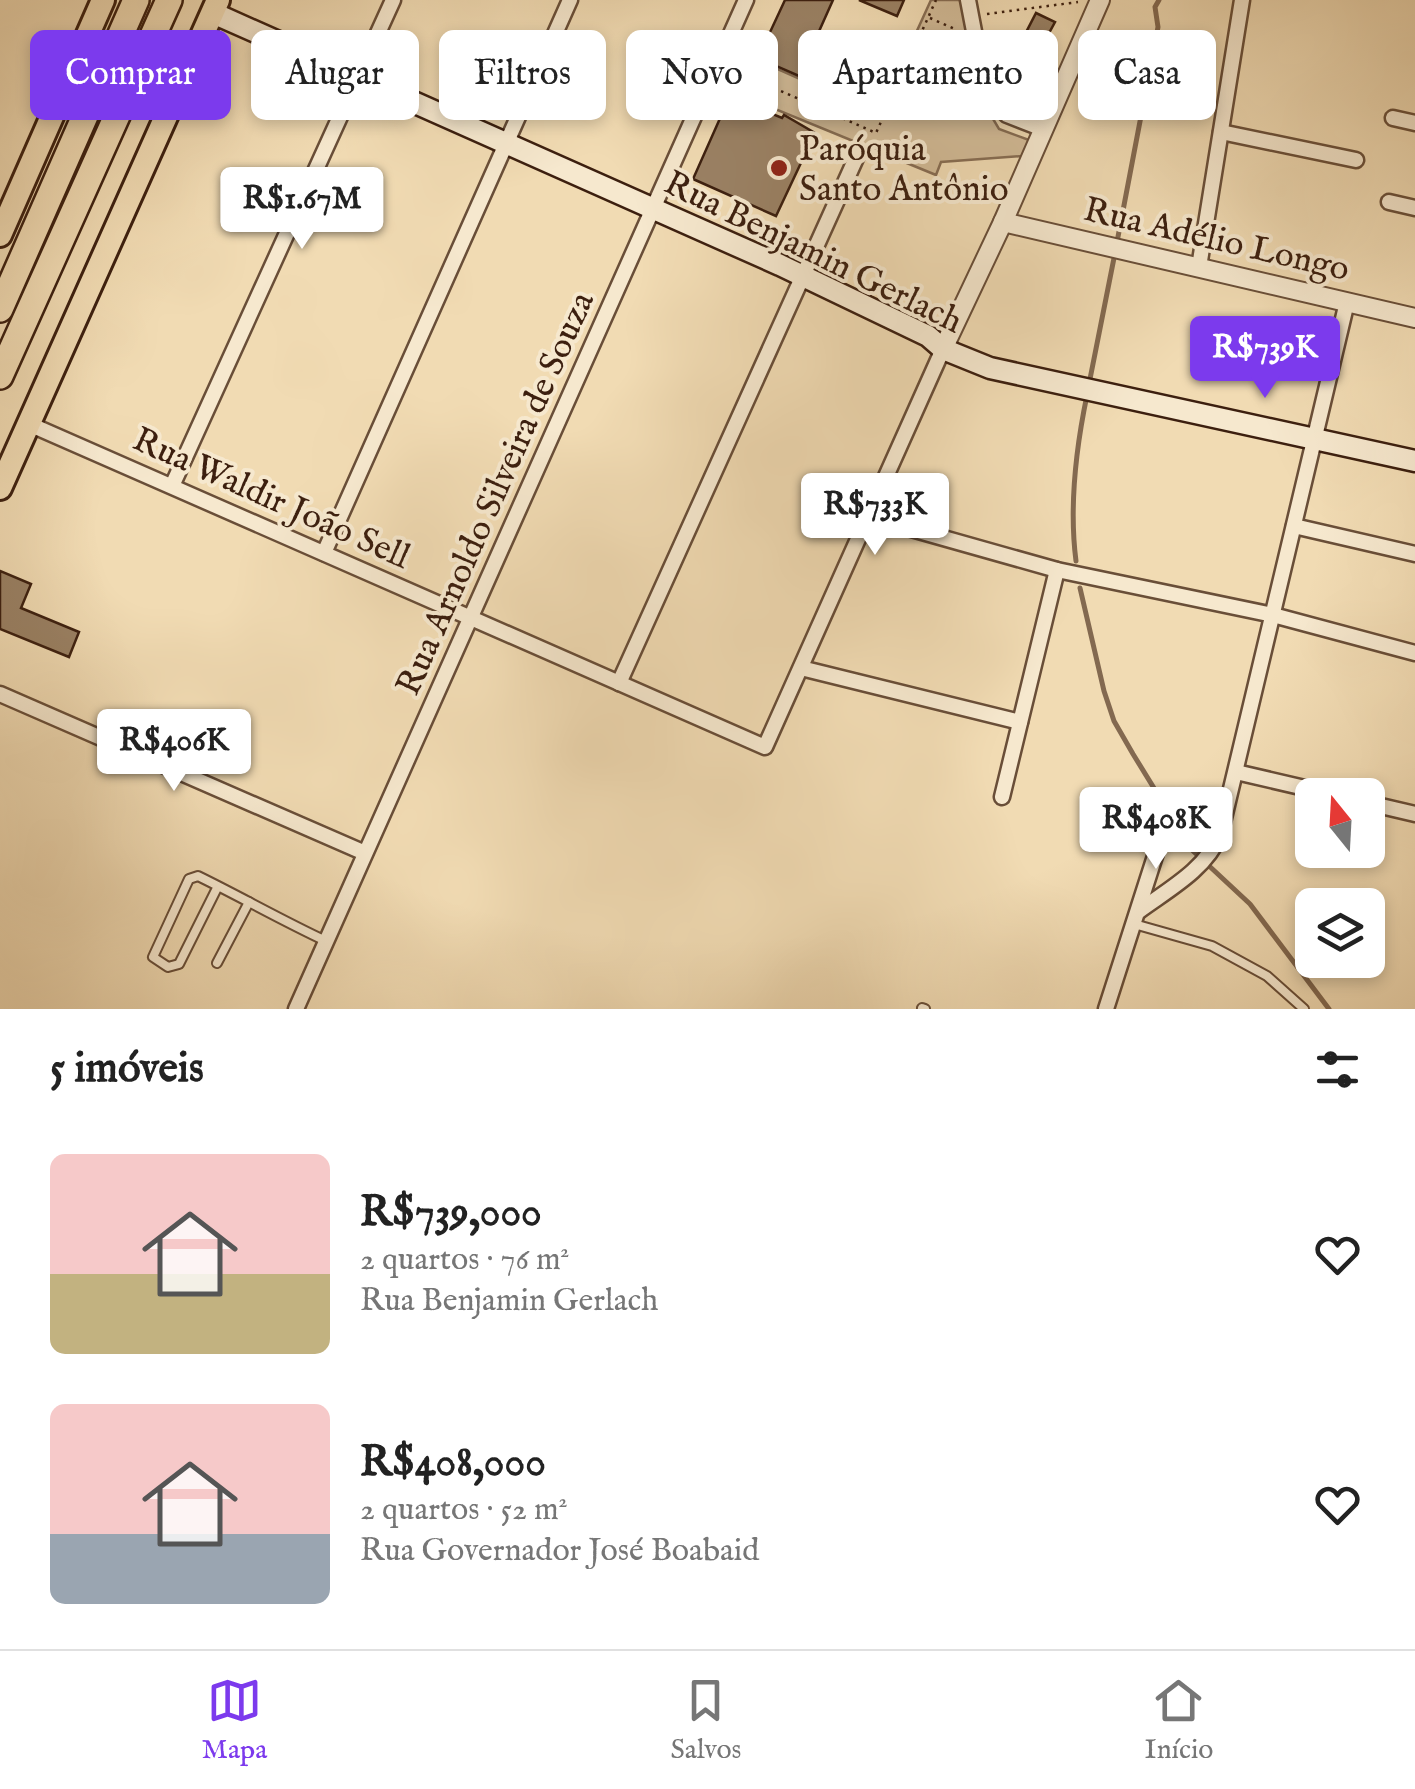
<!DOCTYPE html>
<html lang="pt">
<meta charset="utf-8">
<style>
:root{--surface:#fff;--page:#f6f6f6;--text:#222;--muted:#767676;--line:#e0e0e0;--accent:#7c3aed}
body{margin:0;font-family:"IM FELL English",serif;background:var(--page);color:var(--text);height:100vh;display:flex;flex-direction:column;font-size:38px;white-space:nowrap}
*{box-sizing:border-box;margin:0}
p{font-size:32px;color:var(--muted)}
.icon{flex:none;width:55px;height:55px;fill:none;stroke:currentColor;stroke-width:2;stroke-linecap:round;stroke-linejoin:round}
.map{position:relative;height:1009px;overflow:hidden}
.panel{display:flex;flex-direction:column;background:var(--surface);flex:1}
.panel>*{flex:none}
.guide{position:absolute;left:30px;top:30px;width:1355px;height:90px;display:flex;gap:20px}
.needle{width:65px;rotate:342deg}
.fabs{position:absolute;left:1295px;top:778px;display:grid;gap:20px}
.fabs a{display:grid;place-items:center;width:90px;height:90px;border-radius:15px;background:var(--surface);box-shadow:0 5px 15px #0003;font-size:50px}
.price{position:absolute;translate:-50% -85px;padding:0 22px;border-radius:10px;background:#fff;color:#222;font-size:32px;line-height:65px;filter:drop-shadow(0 2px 5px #0008)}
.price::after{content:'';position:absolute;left:50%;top:60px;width:30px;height:22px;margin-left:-15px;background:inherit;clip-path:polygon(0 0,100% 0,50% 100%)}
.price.active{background:var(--accent);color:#fff}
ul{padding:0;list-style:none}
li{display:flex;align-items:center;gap:30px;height:250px;padding:0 50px}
li span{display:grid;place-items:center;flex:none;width:280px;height:200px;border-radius:15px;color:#555}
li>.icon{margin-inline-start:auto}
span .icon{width:120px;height:120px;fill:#fffc;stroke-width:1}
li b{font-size:42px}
h2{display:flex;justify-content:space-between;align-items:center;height:120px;padding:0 50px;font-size:42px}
.tag{padding:0 35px;border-radius:15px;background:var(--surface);box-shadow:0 5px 15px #0003;font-size:35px;line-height:90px}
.tag.active{background:var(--accent);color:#fff}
.menu{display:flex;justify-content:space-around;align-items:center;height:140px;border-top:2px solid var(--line);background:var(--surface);font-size:28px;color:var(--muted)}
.menu a{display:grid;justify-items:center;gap:5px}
.menu .active{color:var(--accent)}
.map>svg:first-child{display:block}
.green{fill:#d2bb97;stroke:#876d53;stroke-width:2.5}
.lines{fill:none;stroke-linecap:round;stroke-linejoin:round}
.stream{stroke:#836950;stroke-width:5}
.building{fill:#9a8164;stroke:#3c1f0f;stroke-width:2.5}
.service-casing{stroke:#694e38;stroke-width:12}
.minor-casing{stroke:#694e38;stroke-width:19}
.tertiary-casing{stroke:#694e38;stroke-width:22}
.secondary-casing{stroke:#3c1f0f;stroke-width:25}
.primary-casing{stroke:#3c1f0f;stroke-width:28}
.motorway-casing{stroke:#3c1f0f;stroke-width:30}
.path{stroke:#3c1f0f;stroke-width:2.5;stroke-dasharray:2.5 5;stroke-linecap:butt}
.service{stroke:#f6e8ce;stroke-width:8}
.minor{stroke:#f6e8ce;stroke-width:14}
.tertiary{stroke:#f6e8ce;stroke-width:18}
.secondary{stroke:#f6e8ce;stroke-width:20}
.primary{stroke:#f1dbb3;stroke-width:22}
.motorway{stroke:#f1dbb3;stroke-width:25}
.poi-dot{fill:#8f2418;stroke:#f6e8ce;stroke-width:4}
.labels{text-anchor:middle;stroke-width:8;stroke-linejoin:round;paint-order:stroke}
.poi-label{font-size:35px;fill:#3c1f0f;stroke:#f6e8ce;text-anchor:start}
.street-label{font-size:35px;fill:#3c1f0f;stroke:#f6e8ce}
</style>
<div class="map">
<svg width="1415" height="1009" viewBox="0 0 1415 1009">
<rect width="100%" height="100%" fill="#f1dbb3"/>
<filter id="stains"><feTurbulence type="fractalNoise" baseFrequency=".002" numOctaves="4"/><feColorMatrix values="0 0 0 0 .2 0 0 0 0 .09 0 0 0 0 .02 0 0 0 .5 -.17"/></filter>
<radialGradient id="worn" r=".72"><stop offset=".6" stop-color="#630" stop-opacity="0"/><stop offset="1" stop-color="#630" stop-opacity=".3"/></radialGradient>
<path class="green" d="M931,0H961L977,92L999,129L1029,140L1022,156L941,162L936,175L729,90L746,55L879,114Z"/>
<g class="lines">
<g class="stream">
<path d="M1117,242L1158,27L1155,7L1159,0"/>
<path d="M1089,384L1115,253"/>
<path d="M1076,561C1069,507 1076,448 1087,395"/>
<path d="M1080,588L1104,691L1114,721L1133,754L1192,850L1250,904L1329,1009"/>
</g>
</g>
<g class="building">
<path d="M785,0H833L799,76L758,58Z"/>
<path d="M859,0H904L897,16Z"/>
<path d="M1036,13L1055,22L1042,46L1047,49L1042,58L1038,57L1025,81L1005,73Z"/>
<path d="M730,96L782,118L784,115L815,133L776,216L693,179Z"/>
<path d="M0,571L31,584L21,608L79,632L69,657L0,629Z"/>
</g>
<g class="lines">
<g class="service-casing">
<g id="service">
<path d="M218,886L179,964L168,967L153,957L189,879L198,876C241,897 283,921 326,941"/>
<path d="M1134,924L1212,946L1267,976L1304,1009"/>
<path d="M217,963L249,902"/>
<path d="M922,1008L925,1009"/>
</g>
</g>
<g class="minor-casing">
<g id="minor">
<path d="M968,0L986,94L1007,115L1043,129"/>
<path d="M1393,118L1415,123"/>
<path d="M1221,132L1356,160"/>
<path d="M1389,202L1415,208"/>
<path d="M1199,267L1242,0"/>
<path d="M29,424L765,747L943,349"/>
<path d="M172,486L393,0"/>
<path d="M869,517L1057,570L1273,615L1415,653"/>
<path d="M1294,526L1415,554"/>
<path d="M324,553L570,0"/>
<path d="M801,668L1020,722"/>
<path d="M619,683L857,156"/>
<path d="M0,694L365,853"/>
<path d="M1236,772L1335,795"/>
<path d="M1002,797L1057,570"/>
<path d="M1368,803L1415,814"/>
<path d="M1139,911C1169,889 1205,870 1220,835L1347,302"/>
<path d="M296,1009L746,0"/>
<path d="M1106,1009L1157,850"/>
</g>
</g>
<g class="tertiary-casing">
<g id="tertiary">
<path d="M1003,222L1415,318"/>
<path d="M943,349L1003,222L1100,0"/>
</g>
</g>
<g class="secondary-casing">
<path id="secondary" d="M213,13L780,265L928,336L943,349L990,368L1415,461"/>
</g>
<g class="primary-casing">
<g id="primary">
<path d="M0,235L103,0"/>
<path d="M0,488L218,0"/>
</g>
</g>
<g class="motorway-casing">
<g id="motorway">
<path d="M0,309L136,0"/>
<path d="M0,376L169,0"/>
</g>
</g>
<g class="path">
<path d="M987,14L1078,2"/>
<path d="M930,18L955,29"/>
<path d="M733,70L876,133L936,0"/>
<path d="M929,95L958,27"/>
<path d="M895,96L972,94"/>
</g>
<use href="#service" class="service"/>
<use href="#minor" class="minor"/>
<use href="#tertiary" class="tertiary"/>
<use href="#secondary" class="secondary"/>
<use href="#primary" class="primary"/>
<use href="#motorway" class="motorway"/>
</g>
<circle class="poi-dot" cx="779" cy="168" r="10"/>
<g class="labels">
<g class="poi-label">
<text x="799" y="160">Paróquia<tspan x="799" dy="40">Santo Antônio</tspan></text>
</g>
<g class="street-label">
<text transform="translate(1217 238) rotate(13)" y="12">Rua Adélio Longo</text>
<text transform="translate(814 251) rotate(26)" y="12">Rua Benjamin Gerlach</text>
<text transform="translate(494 493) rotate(-66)" y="12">Rua Arnoldo Silveira de Souza</text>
<text transform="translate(272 497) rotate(24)" y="12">Rua Waldir João Sell</text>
</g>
</g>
<rect width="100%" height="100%" filter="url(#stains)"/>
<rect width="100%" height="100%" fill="url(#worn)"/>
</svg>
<div class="fabs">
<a><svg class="needle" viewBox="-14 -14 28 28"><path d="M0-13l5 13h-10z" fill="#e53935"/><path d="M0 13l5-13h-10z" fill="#767676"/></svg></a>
<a><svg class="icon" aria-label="layers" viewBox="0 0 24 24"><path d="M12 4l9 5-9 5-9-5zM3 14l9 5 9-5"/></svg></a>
</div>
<b class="price" style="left:302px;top:252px">R$1.67M</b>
<b class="price active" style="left:1265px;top:401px">R$739K</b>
<b class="price" style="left:875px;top:558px">R$733K</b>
<b class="price" style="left:174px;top:794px">R$406K</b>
<b class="price" style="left:1156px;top:872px">R$408K</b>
<div class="guide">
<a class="tag active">Comprar</a>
<a class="tag">Alugar</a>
<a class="tag">Filtros</a>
<a class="tag">Novo</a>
<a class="tag">Apartamento</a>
<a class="tag">Casa</a>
</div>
</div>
<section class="panel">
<h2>5 imóveis<svg class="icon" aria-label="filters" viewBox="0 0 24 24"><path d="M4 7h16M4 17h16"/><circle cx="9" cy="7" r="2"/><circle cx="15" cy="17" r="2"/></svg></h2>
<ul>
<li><span style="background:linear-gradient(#f6c9c9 60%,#c2b280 0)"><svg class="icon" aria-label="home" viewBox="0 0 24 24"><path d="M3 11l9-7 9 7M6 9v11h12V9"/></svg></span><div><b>R$739,000</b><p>2 quartos · 76 m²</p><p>Rua Benjamin Gerlach</p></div><svg class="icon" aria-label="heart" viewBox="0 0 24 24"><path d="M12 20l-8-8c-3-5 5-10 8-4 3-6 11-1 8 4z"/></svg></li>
<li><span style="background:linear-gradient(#f6c9c9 65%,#9aa5b1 0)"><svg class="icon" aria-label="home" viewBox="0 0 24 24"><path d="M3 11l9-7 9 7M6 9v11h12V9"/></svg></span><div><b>R$408,000</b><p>2 quartos · 52 m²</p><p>Rua Governador José Boabaid</p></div><svg class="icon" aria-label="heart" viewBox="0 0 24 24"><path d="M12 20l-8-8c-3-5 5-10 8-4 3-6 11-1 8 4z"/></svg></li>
</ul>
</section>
<nav class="menu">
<a class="active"><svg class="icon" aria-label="map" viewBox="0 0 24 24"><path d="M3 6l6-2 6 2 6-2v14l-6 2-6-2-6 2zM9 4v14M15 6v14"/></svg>Mapa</a>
<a><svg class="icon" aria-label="saved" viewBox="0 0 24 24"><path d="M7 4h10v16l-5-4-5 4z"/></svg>Salvos</a>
<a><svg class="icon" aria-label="home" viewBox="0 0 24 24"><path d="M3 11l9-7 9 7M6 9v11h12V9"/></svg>Início</a>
</nav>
